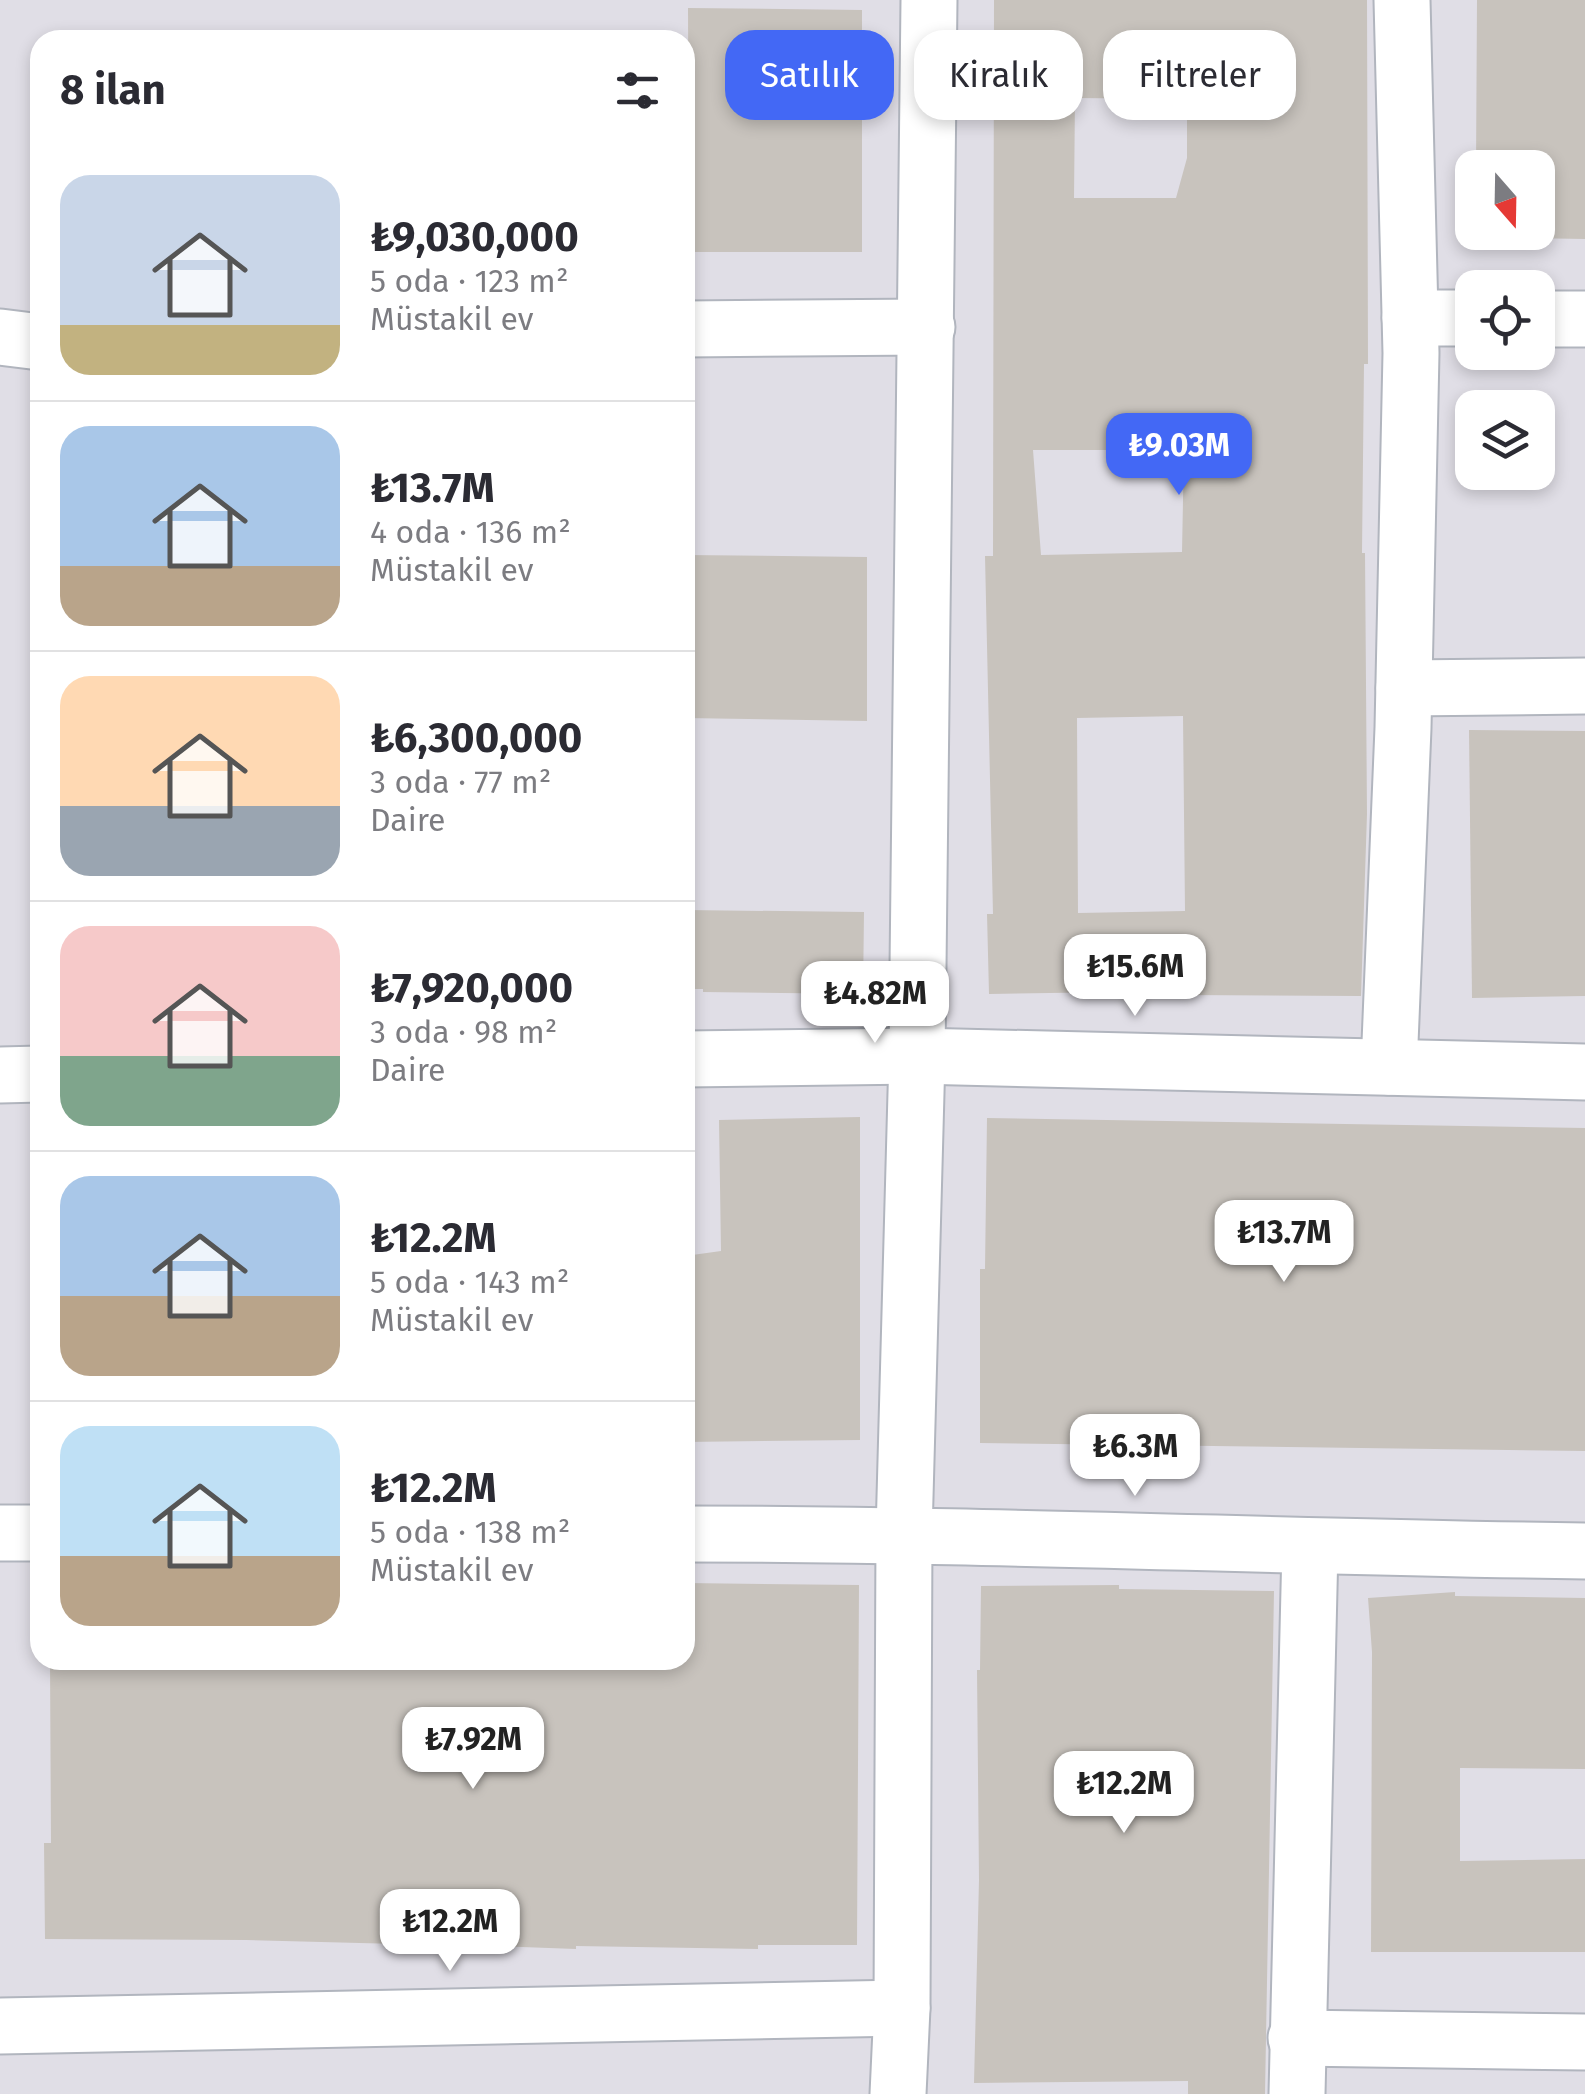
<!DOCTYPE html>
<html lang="tr">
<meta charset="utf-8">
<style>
:root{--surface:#fff;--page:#f7f7f7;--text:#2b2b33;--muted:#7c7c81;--line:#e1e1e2;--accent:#4368f5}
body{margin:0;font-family:"Fira Sans",sans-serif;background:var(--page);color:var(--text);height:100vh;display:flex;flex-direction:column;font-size:38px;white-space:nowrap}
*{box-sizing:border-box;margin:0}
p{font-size:32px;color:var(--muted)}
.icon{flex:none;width:55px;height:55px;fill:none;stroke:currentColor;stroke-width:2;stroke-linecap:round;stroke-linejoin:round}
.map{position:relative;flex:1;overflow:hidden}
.sheet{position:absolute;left:30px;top:30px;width:665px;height:1640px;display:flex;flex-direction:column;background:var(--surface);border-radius:30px;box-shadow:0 5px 15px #0003}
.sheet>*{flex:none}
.top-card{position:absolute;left:725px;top:30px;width:710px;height:90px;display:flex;gap:20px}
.needle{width:65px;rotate:160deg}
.buttons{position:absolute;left:1455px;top:150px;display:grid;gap:20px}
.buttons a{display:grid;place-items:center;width:100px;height:100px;border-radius:20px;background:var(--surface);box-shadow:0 5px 15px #0003;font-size:50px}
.price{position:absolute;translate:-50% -85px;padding:0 22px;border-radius:20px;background:#fff;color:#222;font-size:32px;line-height:65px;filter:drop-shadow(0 2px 5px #0008)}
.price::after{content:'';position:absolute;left:50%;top:60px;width:30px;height:22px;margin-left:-15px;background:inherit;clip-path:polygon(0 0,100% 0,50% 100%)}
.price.active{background:var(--accent);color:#fff}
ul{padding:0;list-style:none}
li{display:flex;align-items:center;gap:30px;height:250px;padding:0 30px}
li+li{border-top:2px solid var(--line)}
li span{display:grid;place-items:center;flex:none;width:280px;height:200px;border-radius:30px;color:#555}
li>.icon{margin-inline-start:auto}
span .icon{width:120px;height:120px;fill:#fffc;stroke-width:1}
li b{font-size:42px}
h2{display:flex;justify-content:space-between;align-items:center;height:120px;padding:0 30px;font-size:42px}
.pill{padding:0 35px;border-radius:30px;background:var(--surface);box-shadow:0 5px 15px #0003;font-size:35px;line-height:90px}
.pill.active{background:var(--accent);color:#fff}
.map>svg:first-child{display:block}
.industrial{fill:#e0dee6;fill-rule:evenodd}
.building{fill:#c8c3bd;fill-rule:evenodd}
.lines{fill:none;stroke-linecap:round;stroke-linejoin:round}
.minor-casing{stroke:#b1b5be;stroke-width:59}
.minor{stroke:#fff;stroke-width:55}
</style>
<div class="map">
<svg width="1585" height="2094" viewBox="0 0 1585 2094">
<rect width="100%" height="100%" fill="#ede6de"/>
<path class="industrial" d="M0,0H1585V2094H0ZM40,40H685V1660H40ZM1472,168H1538V232H1472ZM1472,288H1538V352H1472ZM1472,408H1538V472H1472Z"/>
<g class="building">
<path d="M994,0H1367L1368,364H1364L1362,553H1365L1367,814L1361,996L1184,995L1183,991L989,994L987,914H993L985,556H993ZM1075,98L1187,99V158L1176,198H1074ZM1033,450H1184L1182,552L1041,555ZM1183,716L1185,911L1078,913L1077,718Z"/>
<path d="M1477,0H1585V239L1476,237V232H1538V168H1476Z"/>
<path d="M688,8L862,10V252H689Z"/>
<path d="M685,555L867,557V721L685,718Z"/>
<path d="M1469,730L1585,731V996L1472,998Z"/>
<path d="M685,910L864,912L863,994L703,992V989H685Z"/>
<path d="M860,1117V1440L685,1442V1256L721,1251L719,1120Z"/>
<path d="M987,1118L1585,1128V1451L980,1443V1269H985Z"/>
<path d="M685,1583L859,1585L857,1945H758V1949L576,1946V1949L498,1946V1943L398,1942V1944L246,1940L45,1939L44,1843H51L50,1660H685Z"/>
<path d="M1119,1585V1589L1274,1591L1265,2094H1188V2081L974,2083L979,1880L977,1670H980L981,1586Z"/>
<path d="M1455,1592V1596L1585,1598V1769L1460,1768V1861L1585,1859V1952H1371L1372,1652L1368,1598Z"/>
</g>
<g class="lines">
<g class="minor-casing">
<g id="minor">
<path d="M1410,318H1472"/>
<path d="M1538,319H1585"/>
<path d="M685,329L927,327"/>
<path d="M0,337L40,342"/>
<path d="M1404,688L1585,686"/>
<path d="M685,1059L917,1056L1585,1072"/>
<path d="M1389,1067L1403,728L1411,353L1402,0"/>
<path d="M0,1075L40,1074"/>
<path d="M0,1533H40"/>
<path d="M685,1534C985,1534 1285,1547 1585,1551"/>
<path d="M0,2026L902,2008"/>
<path d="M1296,2038L1585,2042"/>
<path d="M898,2094L902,2008L904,1534L917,1056L929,0"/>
<path d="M1297,2094L1310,1547"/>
</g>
</g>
<use href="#minor" class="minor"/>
</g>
</svg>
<div class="buttons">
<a><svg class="needle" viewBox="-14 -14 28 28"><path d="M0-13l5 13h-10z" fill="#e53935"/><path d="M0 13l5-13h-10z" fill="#7c7c81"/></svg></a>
<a><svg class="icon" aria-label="locate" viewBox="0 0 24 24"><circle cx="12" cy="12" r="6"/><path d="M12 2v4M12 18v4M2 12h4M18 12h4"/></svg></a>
<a><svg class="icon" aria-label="layers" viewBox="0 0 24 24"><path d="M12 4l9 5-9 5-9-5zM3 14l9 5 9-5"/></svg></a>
</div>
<b class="price active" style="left:1179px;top:498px">₺9.03M</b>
<b class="price" style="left:1135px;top:1019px">₺15.6M</b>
<b class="price" style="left:875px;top:1046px">₺4.82M</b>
<b class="price" style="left:1284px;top:1285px">₺13.7M</b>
<b class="price" style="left:1135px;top:1499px">₺6.3M</b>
<b class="price" style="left:473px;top:1792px">₺7.92M</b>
<b class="price" style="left:1124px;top:1836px">₺12.2M</b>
<b class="price" style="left:450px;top:1974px">₺12.2M</b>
<div class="top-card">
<a class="pill active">Satılık</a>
<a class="pill">Kiralık</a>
<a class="pill">Filtreler</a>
</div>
<section class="sheet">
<h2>8 ilan<svg class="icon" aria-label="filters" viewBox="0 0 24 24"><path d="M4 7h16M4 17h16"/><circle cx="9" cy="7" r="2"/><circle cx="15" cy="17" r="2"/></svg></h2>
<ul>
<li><span style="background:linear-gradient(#c9d6e8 75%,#c2b280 0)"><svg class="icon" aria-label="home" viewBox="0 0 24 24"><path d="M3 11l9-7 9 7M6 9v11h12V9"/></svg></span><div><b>₺9,030,000</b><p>5 oda · 123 m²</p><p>Müstakil ev</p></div></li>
<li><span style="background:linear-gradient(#a9c7e8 70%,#b9a48a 0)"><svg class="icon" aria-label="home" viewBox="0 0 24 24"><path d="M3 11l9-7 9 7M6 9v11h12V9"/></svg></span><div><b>₺13.7M</b><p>4 oda · 136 m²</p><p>Müstakil ev</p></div></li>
<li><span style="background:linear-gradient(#ffd9b3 65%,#9aa5b1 0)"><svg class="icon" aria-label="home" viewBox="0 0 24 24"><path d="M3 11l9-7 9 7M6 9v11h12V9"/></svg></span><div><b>₺6,300,000</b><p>3 oda · 77 m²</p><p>Daire</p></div></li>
<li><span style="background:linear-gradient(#f6c9c9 65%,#7fa58c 0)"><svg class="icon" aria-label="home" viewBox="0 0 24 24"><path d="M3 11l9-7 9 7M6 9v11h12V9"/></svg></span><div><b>₺7,920,000</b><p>3 oda · 98 m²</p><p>Daire</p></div></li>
<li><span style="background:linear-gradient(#a9c7e8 60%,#b9a48a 0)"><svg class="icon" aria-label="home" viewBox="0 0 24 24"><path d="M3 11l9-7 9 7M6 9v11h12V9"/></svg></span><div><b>₺12.2M</b><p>5 oda · 143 m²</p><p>Müstakil ev</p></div></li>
<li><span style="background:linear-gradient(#bfe0f5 65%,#b9a48a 0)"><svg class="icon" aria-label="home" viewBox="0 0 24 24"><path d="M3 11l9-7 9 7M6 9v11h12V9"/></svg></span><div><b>₺12.2M</b><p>5 oda · 138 m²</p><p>Müstakil ev</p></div></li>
</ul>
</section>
</div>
